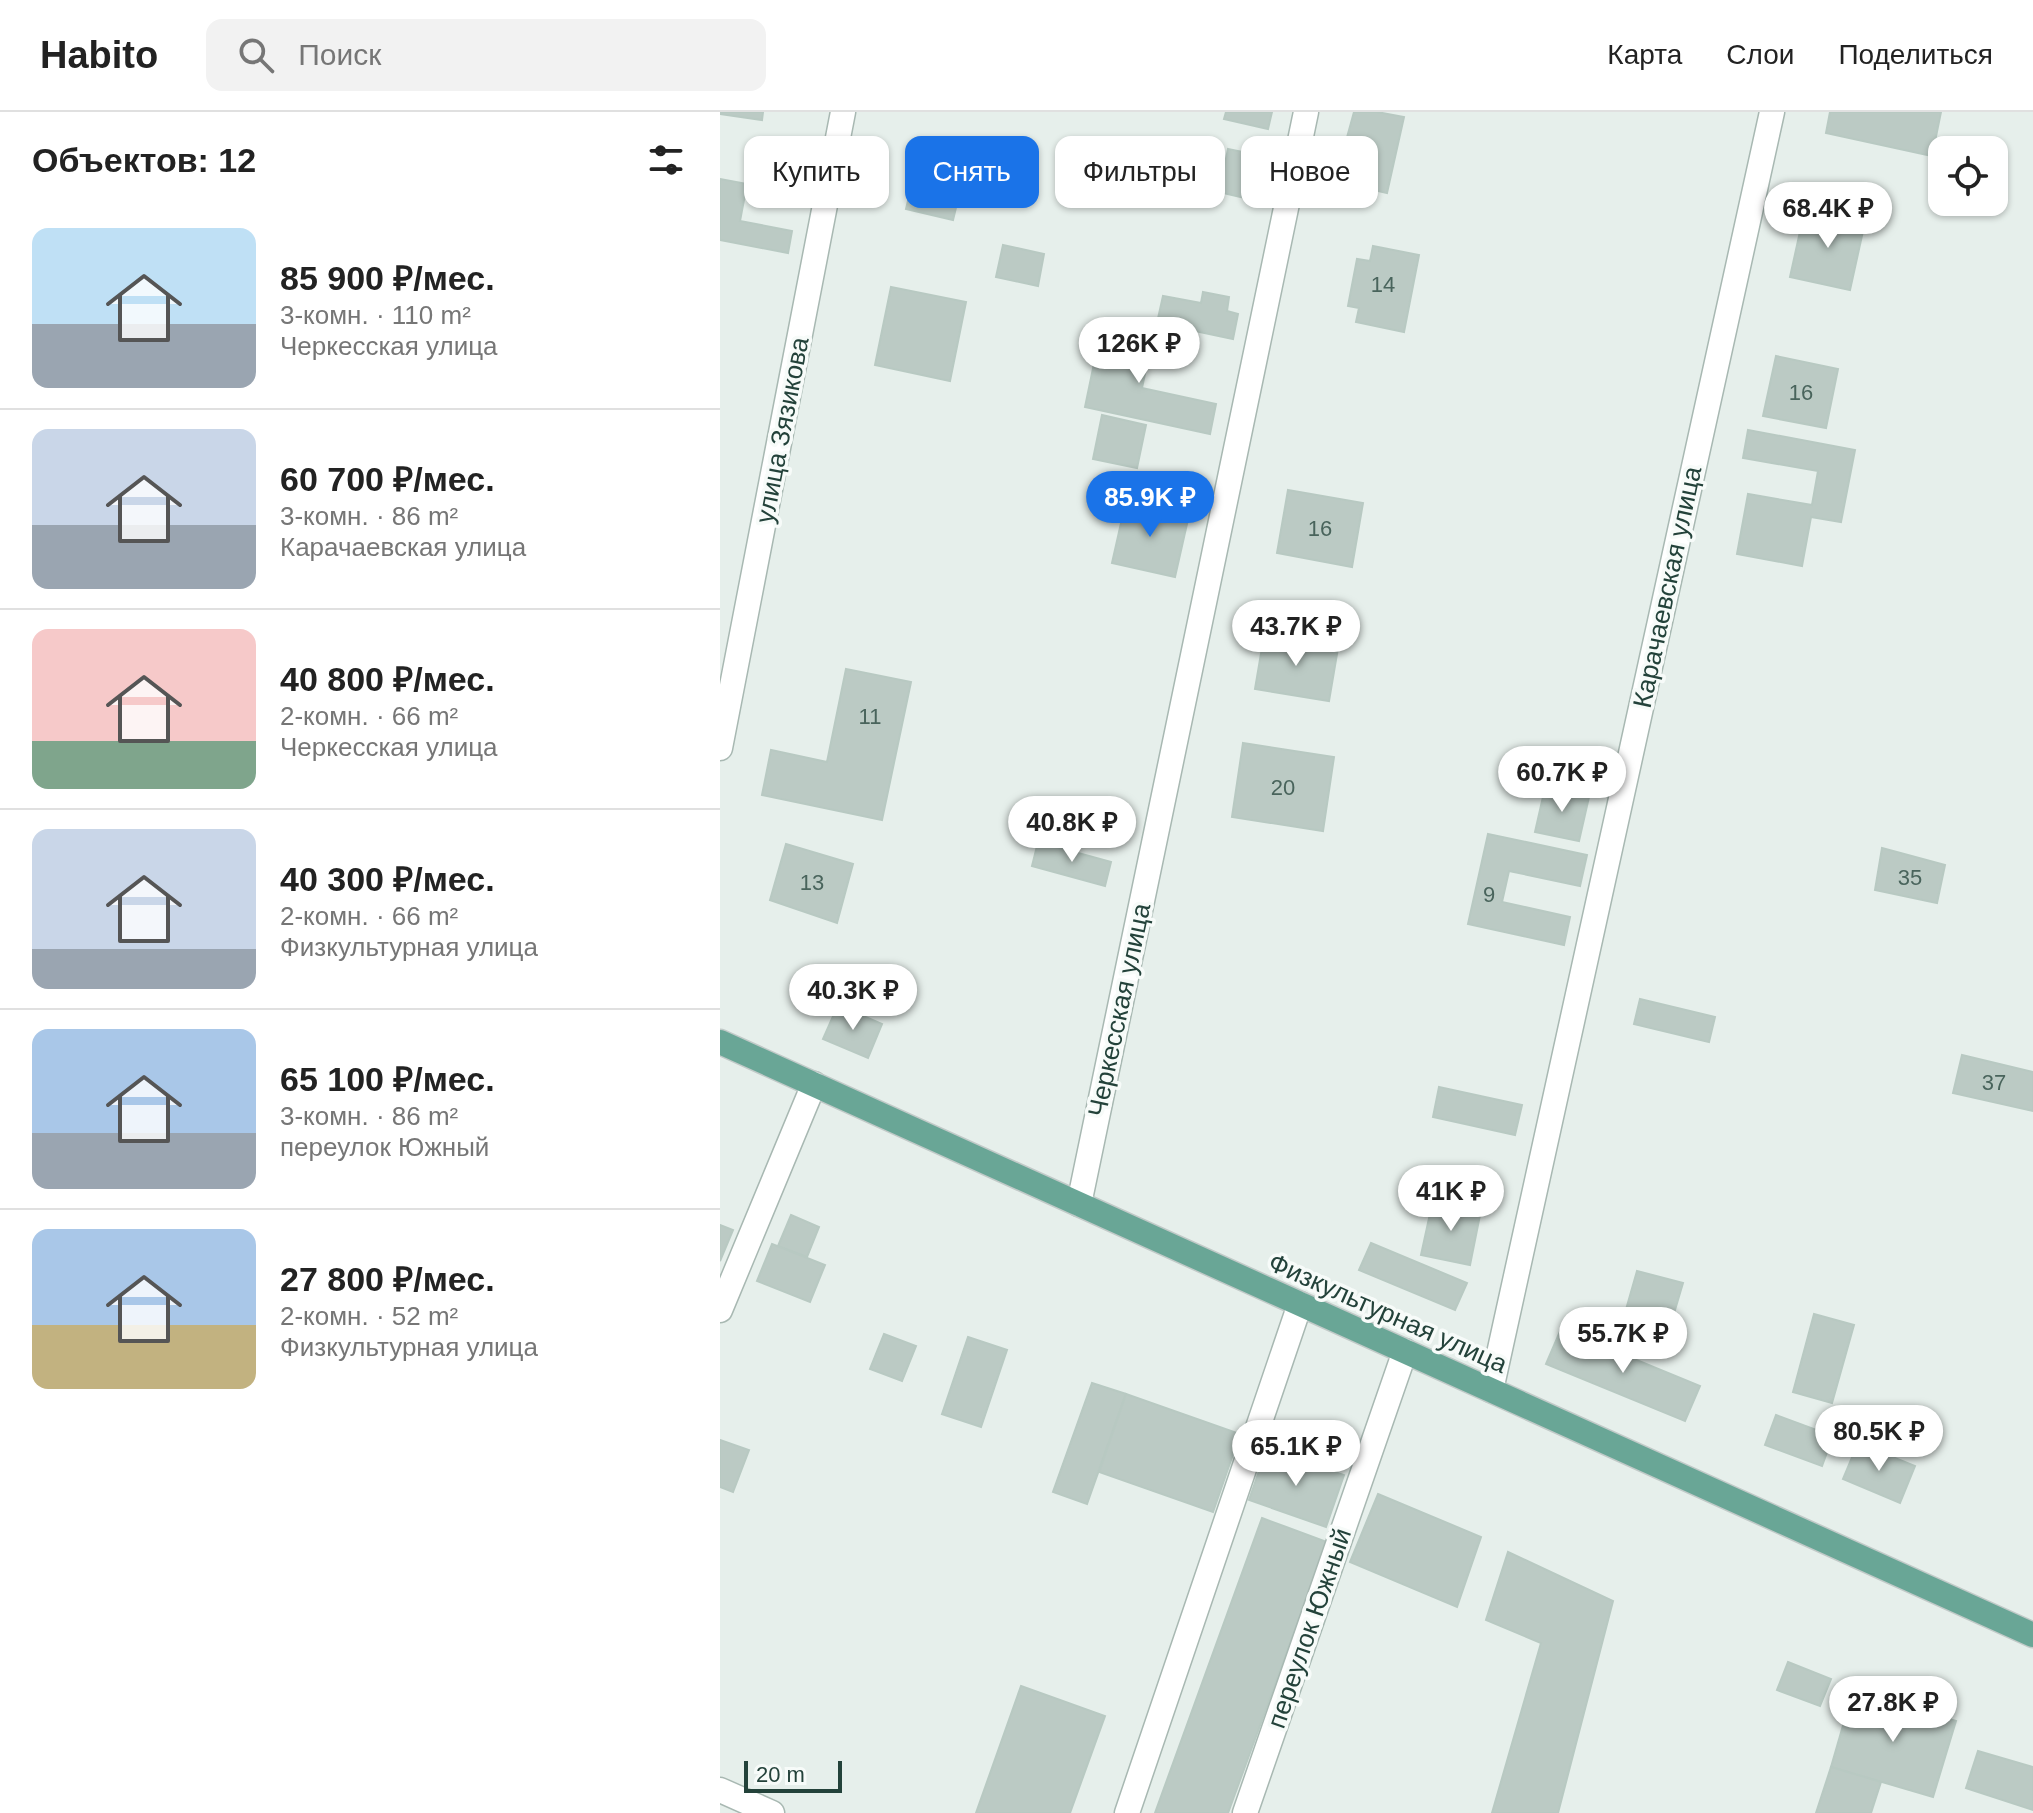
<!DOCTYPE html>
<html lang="ru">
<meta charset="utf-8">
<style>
:root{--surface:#fff;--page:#f2f2f2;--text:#222;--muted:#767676;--line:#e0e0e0;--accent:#1a73e8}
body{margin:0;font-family:Helvetica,sans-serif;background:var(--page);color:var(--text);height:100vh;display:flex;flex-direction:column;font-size:30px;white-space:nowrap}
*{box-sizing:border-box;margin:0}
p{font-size:26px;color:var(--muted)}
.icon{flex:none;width:44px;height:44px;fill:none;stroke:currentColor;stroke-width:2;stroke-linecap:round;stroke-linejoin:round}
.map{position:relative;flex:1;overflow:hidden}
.sheet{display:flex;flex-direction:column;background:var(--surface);width:720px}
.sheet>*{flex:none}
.banner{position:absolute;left:24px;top:24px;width:760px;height:72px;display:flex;gap:16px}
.fabs{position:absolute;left:1208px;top:24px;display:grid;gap:16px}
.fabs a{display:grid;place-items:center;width:80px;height:80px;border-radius:16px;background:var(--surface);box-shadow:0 2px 6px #0004;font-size:40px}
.scale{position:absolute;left:24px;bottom:20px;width:98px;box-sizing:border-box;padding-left:8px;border:4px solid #23423a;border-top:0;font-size:22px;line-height:28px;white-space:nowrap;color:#23423a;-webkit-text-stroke:6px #f7fbf9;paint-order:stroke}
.price{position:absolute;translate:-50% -68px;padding:0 18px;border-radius:28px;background:#fff;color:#222;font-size:26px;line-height:52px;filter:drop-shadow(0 2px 4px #0008)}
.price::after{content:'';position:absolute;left:50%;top:48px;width:24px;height:18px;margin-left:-12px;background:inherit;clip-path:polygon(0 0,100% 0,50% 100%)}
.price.selected{background:var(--accent);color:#fff}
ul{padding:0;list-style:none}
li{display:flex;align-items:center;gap:24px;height:200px;padding:0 32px}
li+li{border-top:2px solid var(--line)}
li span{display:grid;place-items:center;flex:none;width:224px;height:160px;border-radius:16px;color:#555}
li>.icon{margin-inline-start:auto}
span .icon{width:96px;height:96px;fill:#fffc;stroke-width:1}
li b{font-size:34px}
h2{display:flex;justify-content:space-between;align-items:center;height:96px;padding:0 32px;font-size:34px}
.chip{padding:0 28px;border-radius:16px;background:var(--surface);box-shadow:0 2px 6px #0004;font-size:28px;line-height:72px}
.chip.selected{background:var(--accent);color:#fff}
header{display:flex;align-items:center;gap:48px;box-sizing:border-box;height:112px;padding:0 40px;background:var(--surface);border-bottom:2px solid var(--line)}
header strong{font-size:38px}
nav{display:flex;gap:44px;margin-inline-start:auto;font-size:28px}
.search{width:560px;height:72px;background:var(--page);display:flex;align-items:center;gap:20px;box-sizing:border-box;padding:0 28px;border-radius:16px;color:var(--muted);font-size:30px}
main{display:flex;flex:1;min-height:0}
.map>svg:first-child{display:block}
.building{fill:#bbcac4;stroke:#b8c9c2;stroke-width:2}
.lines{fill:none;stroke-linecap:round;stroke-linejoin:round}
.minor-casing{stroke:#a8b8b2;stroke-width:27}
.major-casing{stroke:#c1cac8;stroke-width:27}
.minor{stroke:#fff;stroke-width:24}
.major{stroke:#69a696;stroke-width:24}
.labels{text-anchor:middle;stroke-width:7;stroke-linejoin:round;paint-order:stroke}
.number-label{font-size:22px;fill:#49645c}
.street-label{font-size:26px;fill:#23423a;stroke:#f7fbf9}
</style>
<header>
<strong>Habito</strong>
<div class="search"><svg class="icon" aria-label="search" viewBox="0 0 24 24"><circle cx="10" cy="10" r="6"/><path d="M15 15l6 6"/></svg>Поиск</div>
<nav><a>Карта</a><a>Слои</a><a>Поделиться</a></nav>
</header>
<main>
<section class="sheet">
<h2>Объектов: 12<svg class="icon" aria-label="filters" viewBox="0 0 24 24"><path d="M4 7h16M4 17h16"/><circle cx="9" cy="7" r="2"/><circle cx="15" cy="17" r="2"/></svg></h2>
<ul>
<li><span style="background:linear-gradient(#bfe0f5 60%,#9aa5b1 0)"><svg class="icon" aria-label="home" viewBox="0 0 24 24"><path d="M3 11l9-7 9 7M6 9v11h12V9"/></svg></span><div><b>85 900 ₽/мес.</b><p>3-комн. · 110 m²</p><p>Черкесская улица</p></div></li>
<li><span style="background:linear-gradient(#c9d6e8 60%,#9aa5b1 0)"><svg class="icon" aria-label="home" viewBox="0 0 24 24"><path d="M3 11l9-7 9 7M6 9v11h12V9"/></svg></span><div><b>60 700 ₽/мес.</b><p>3-комн. · 86 m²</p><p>Карачаевская улица</p></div></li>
<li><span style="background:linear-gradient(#f6c9c9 70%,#7fa58c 0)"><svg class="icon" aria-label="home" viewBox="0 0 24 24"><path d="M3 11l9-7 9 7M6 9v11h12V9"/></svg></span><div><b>40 800 ₽/мес.</b><p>2-комн. · 66 m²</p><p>Черкесская улица</p></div></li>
<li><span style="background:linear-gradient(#c9d6e8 75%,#9aa5b1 0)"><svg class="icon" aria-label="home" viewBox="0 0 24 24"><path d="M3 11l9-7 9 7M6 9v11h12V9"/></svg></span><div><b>40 300 ₽/мес.</b><p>2-комн. · 66 m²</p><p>Физкультурная улица</p></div></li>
<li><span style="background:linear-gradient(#a9c7e8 65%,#9aa5b1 0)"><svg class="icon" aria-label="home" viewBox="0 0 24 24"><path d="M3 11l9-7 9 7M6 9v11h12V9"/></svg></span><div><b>65 100 ₽/мес.</b><p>3-комн. · 86 m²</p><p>переулок Южный</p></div></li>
<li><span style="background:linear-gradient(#a9c7e8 60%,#c2b280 0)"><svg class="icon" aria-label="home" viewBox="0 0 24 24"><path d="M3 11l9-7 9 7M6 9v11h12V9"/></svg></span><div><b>27 800 ₽/мес.</b><p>2-комн. · 52 m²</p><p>Физкультурная улица</p></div></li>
</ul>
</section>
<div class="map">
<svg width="1313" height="1701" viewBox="0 0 1313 1701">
<rect width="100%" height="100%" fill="#e6efeb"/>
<g class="building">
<path d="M0,0H43L42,8L0,2Z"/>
<path d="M506,0H552L548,17L504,7Z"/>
<path d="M634,0H657L684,5L667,81L615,69Z"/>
<path d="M1110,0H1221L1212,44L1106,21Z"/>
<path d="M201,35L248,46L233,108L186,97Z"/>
<path d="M508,37L552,46L542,90L499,80Z"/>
<path d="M0,67L27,72L20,109L72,119L68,141L0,128Z"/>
<path d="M1085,97L1145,110L1130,178L1070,165Z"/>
<path d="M283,133L324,142L318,174L276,165Z"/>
<path d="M653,134L699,143L684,220L636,210L639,196L628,194L637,147L650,149Z"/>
<path d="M171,175L246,190L230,269L155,253Z"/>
<path d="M483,180L509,185L507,199L518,202L513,227L437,211L443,184L481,191Z"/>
<path d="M382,213L433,224L422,276L496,292L490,322L365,295Z"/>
<path d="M1056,244L1118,257L1106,316L1043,304Z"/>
<path d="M382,303L426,313L417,356L373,347Z"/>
<path d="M1028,318L1135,338L1121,410L1091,405L1082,454L1017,442L1028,382L1092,393L1098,359L1023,346Z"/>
<path d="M568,378L643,391L632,455L557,441Z"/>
<path d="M406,389L469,403L455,465L392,451Z"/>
<path d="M544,524L618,536L609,589L535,577Z"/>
<path d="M126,557L191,570L162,708L42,683L51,638L107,650Z"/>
<path d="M523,631L614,645L603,719L512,705Z"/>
<path d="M825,676L869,685L859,729L815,720Z"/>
<path d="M768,722L867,743L860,774L789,759L782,790L850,805L844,833L748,812Z"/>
<path d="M318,730L391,750L385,774L312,754Z"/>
<path d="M66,732L133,752L117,811L50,788Z"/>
<path d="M1162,736L1225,753L1217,791L1155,778Z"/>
<path d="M920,887L995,905L989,930L914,912Z"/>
<path d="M118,893L162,912L148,946L103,927Z"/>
<path d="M1242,943L1313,960V999L1233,981Z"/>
<path d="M719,975L802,993L795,1023L713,1005Z"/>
<path d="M713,1088L761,1098L750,1153L701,1143Z"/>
<path d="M71,1103L99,1115L87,1145L58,1134Z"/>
<path d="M0,1113L13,1118L0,1149Z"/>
<path d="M651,1131L747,1171L735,1198L639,1158Z"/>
<path d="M52,1132L105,1153L90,1190L37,1169Z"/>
<path d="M917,1159L963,1171L944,1235L899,1222Z"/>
<path d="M1094,1202L1134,1213L1112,1291L1073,1280Z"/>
<path d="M841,1217L980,1274L965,1309L826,1252Z"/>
<path d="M164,1222L196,1234L182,1269L150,1257Z"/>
<path d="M248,1225L287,1238L261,1315L222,1302Z"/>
<path d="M372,1271L406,1282L367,1392L333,1380Z"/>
<path d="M406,1282L520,1322L493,1400L379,1360Z"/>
<path d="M1056,1303L1113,1324L1102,1354L1045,1333Z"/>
<path d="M0,1328L29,1338L13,1380L0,1375Z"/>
<path d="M1138,1331L1195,1354L1180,1391L1123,1367Z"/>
<path d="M547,1336L624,1363L606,1415L529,1388Z"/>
<path d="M658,1382L761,1425L737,1495L630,1450Z"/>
<path d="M542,1406L607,1430L508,1701H435Z"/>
<path d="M788,1440L893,1489L838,1701H772L821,1531L766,1508Z"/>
<path d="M1068,1550L1111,1567L1100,1594L1057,1578Z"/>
<path d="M301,1574L385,1604L350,1701H256Z"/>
<path d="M1133,1579L1236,1609L1213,1685L1111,1655Z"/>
<path d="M1258,1639L1313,1655V1698L1246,1676Z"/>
<path d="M1111,1655L1161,1670L1151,1701H1096Z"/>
</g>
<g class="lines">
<g class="minor-casing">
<g id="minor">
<path d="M0,636L123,0"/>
<path d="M359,1092L586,0"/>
<path d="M0,1198L94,972"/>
<path d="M771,1278L1052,0"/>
<path d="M0,1678L52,1701"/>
<path d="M407,1701L580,1192"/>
<path d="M525,1701L685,1239"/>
</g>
</g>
<g class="major-casing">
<path id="major" d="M0,930L1313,1523"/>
</g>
<use href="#minor" class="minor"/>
<use href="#major" class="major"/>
</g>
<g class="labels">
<g class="number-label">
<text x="663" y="180">14</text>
<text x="1081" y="288">16</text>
<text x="600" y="424">16</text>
<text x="150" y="612">11</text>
<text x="563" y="683">20</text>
<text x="1190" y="773">35</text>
<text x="92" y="778">13</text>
<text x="769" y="790">9</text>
<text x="1274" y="978">37</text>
</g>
<g class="street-label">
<text transform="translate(62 318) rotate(-79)" y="9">улица Зязикова</text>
<text transform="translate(947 475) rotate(-78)" y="9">Карачаевская улица</text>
<text transform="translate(399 898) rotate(-78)" y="9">Черкесская улица</text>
<text transform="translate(668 1201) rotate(24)" y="9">Физкультурная улица</text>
<text transform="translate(589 1516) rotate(-71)" y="9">переулок Южный</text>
</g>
</g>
</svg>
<div class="fabs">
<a><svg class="icon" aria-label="locate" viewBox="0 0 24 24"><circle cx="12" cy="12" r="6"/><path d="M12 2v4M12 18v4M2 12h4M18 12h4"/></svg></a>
</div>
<div class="scale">20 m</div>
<b class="price" style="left:1108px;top:138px">68.4K ₽</b>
<b class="price" style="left:419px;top:273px">126K ₽</b>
<b class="price selected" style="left:430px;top:427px">85.9K ₽</b>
<b class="price" style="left:576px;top:556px">43.7K ₽</b>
<b class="price" style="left:842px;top:702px">60.7K ₽</b>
<b class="price" style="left:352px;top:752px">40.8K ₽</b>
<b class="price" style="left:133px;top:920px">40.3K ₽</b>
<b class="price" style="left:731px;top:1121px">41K ₽</b>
<b class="price" style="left:903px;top:1263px">55.7K ₽</b>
<b class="price" style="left:1159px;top:1361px">80.5K ₽</b>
<b class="price" style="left:576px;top:1376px">65.1K ₽</b>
<b class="price" style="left:1173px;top:1632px">27.8K ₽</b>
<div class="banner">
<a class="chip">Купить</a>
<a class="chip selected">Снять</a>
<a class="chip">Фильтры</a>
<a class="chip">Новое</a>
</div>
</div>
</main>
